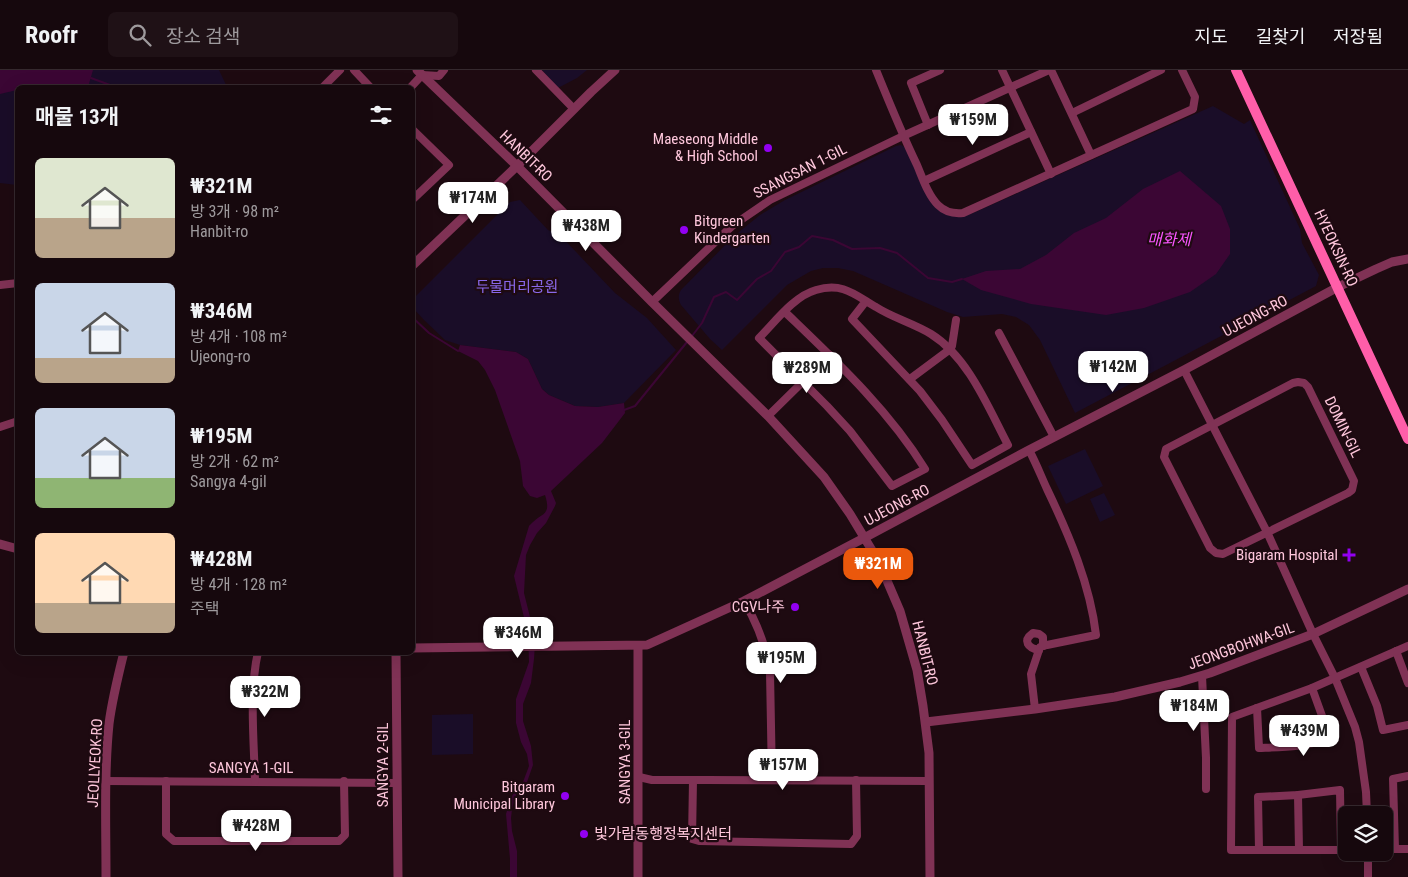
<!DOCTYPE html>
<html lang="ko">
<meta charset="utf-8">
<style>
:root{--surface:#16080d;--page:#1f1116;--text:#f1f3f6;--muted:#9e9a9d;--line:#35292e;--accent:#ea580c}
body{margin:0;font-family:"Roboto Condensed","Noto Sans KR",sans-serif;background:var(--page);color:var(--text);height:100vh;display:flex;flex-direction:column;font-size:19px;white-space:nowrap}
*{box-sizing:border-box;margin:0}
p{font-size:16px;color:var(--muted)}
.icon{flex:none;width:28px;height:28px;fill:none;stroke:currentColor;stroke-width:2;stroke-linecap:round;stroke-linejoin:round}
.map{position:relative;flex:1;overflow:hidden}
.side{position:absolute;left:15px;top:15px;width:400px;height:570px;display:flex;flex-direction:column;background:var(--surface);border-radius:8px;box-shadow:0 5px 20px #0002,0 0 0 1px var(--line)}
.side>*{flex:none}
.buttons{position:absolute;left:1338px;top:736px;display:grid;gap:10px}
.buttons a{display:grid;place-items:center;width:55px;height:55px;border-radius:8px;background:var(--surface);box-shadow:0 5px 20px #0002,0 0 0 1px var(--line);font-size:25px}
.price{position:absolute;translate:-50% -42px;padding:0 11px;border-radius:10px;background:#fff;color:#222;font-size:16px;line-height:32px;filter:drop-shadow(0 1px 2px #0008)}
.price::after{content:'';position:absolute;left:50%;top:30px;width:15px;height:11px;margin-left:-8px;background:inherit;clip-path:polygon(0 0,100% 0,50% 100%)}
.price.current{background:var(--accent);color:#fff}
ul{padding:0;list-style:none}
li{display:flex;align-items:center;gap:15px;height:125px;padding:0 20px}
li span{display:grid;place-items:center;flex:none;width:140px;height:100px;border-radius:8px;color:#555}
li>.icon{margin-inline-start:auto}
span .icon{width:60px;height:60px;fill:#fffc;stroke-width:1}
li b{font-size:21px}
h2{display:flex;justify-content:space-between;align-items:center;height:60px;padding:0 20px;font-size:21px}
header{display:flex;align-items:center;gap:30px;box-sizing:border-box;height:70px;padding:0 25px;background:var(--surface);border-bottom:1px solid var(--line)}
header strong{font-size:24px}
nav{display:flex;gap:28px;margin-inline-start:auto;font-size:18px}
.search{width:350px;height:45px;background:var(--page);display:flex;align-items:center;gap:12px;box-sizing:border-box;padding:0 18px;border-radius:8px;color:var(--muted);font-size:19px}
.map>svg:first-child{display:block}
.green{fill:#1a0d28}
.water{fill:#3b0634}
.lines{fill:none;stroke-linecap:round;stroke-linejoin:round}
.stream{stroke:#3b0634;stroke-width:2}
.minor{stroke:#803255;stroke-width:8}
.tertiary{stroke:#803255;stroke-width:9}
.secondary{stroke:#ff5ea9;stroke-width:10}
.poi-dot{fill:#9300f2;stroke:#1e0a11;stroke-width:2}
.labels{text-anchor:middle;stroke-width:4.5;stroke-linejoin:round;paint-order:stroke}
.poi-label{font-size:15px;fill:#ffc7dc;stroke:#1e0a11;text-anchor:end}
.street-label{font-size:15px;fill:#ffc7dc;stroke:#1e0a11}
.park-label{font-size:15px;fill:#8968e9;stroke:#1e0a11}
.water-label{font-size:16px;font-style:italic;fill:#fa55ff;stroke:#1e0a11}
</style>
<header>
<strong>Roofr</strong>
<div class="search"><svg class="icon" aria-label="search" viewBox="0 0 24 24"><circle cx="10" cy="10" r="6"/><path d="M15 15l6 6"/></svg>장소 검색</div>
<nav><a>지도</a><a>길찾기</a><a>저장됨</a></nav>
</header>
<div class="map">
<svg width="1408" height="807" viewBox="0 0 1408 807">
<rect width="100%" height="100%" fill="#1e0a11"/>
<g class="green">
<path d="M0,0H219L227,17L18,18L17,115L0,113Z"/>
<path d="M542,0H587L577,8L558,18Z"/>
<path d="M1213,36L1244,54L1250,50L1300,159L1302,173L1319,205L1316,216L1075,343L1040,270L1029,255L1016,247L1002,244L963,247L947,242L853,201L838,198H823L811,201L787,215L722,280L710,269L681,235C678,229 678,225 681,220L734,166L760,145L785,130L896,76L901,75L906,78L930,129L959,147L973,143Z"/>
<path d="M520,130L548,160L559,164L615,223L647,248L676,280L624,333L598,337L575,336L549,325L542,319L528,289L516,282L460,275L445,270L424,250L413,238L412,230L510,132Z"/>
<path d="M1085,379L1103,416L1066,434L1048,396Z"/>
<path d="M1104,423L1115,445L1100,452L1090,429Z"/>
<path d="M473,644V684L432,685V645Z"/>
</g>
<g class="water">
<path d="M0,0H93L88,17L18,18L17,20L0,24Z"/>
<path d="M1180,101L1221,136L1230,159V184L1216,204L1190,222L1144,238L1106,245L1031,234L981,220L962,209L986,201L1020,199L1046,185L1074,163L1106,148L1143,119Z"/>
<path d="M460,275L516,282L528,289L542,319L549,325L575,336L598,337L624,333L625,343L602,373L551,421L556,433L555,436L546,453L537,463L530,475L526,485L524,523L533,559L535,574L534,589L531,613L523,634V651L531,676L533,695L527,712L517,722L512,739L511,748L512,761L517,781V807H510V789L506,744L510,731L515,720L523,712L529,696L527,684L521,672L516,653V629L529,592L528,564L514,506L529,456C541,442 552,447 545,425L537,428L530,426L523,416L520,391L495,320L485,300L478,291L458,281Z"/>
</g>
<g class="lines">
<g class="stream">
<path d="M91,8L118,18"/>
<path d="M120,18L141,16L142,18"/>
<path d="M412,247L429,263L458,281"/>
<path d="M692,266L702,253L714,227L726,222L737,230L757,209L771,201L785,182L799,177L812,166L833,170L852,179L880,178L897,183L928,208L952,212L962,209"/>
<path d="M624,340L635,336L687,272"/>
</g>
<g class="minor">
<path d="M354,0L371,18"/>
<path d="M536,0L574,39"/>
<path d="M876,0C889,32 902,64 917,95C923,109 928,125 938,135C945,142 953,144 963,143L1193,39L1195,27L1182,0"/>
<path d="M1002,0L1051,104"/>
<path d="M1051,0L1091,85"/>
<path d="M322,18L340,0"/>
<path d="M410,18L422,5L439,6L444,0"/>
<path d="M1072,43L1161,0"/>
<path d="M928,55L911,13L940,0"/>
<path d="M412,59L449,95L412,130"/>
<path d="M924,111L1031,62"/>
<path d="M0,215L18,213"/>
<path d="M652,232L732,156L770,130L903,66L1049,0"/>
<path d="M785,242C836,291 888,339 925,399L892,416L850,361L827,336L759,268C775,252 794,226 816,220C843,212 855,225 876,237C893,248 913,253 931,264C968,287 988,337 1008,375L972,395L942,350L920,321L852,249L866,231"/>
<path d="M999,263L1054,367"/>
<path d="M1184,300L1267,462L1313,564L1335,608L1355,657L1359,672L1366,722L1367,745"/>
<path d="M910,309L949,280L952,276L956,250"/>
<path d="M1298,312L1304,313L1308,317L1354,411L1352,420L1348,423L1223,484L1216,483L1210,478L1164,387L1166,379L1293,313Z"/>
<path d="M768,346L830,285"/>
<path d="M0,357L18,351"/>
<path d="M1029,380C1036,393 1041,406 1047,419C1069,465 1090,514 1096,565L1047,575L1040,577L1031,604L1035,639"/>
<path d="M744,531C757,553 766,576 770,602L772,710"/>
<path d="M1039,580C1028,578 1022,571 1033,563L1039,564L1043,567V576"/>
<path d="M1396,581L1408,613"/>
<path d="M1361,597L1377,636L1383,660L1408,655"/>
<path d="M1202,606L1206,688V719"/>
<path d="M1257,638L1259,678C1285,677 1305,677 1330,668L1312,618"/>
<path d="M639,707L652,710H706L929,711"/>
<path d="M693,710L692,769L699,771L851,774L857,766L856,710"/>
<path d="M106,711L396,713"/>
<path d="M166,711V764L174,771H339L345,765L344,711"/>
<path d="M255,711C254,672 249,621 258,582"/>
<path d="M1298,725L1299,780"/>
<path d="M1384,779H1408"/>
<path d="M1395,779L1393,709L1408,706"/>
<path d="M1259,780L1258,727L1298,725L1340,720L1341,780"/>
<path d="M1346,780H1231L1232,647L1312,618L1408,576"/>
<path d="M1368,807V782"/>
</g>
<g class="tertiary">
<path d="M417,0L517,96L652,232L768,346L824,407L850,444L876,487L885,506L900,541L917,600L923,636L929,683L930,807"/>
<path d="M412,196L517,96L591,22L615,0"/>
<path d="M0,474L18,479"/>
<path d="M638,576V807"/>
<path d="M412,578L647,575L744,531L864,468L1029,380L1184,300L1338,217L1376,199L1392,192L1408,189"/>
<path d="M396,582L398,807"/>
<path d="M926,652L1035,639L1115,627L1180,612L1210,603L1313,564L1408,519"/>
<path d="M106,807C106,756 104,704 109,654C112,630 118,606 124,582"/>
</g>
<path class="secondary" d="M1236,0L1408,369"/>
</g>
<g class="poi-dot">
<circle cx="768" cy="78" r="5"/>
<circle cx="684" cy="160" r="5"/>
<path d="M1346.5 477.5h5v5h5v5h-5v5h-5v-5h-5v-5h5z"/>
<circle cx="795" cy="537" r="5"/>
<circle cx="565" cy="726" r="5"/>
<circle cx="584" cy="764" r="5"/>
</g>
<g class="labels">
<g class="poi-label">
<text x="758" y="74">Maeseong Middle<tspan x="758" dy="17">&amp; High School</tspan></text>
<text x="694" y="156" text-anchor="start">Bitgreen<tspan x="694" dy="17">Kindergarten</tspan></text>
<text x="1338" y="490">Bigaram Hospital</text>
<text x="785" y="542">CGV나주</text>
<text x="555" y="722">Bitgaram<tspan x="555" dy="17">Municipal Library</tspan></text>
<text x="594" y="769" text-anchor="start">빛가람동행정복지센터</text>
</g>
<g class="street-label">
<text transform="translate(526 86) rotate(44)" y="5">HANBIT-RO</text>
<text transform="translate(800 101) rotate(-27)" y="5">SSANGSAN 1-GIL</text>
<text transform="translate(1336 178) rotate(65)" y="5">HYEOKSIN-RO</text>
<text transform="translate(1255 246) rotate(-28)" y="5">UJEONG-RO</text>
<text transform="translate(1343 357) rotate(64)" y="5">DOMIN-GIL</text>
<text transform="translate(897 435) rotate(-28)" y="5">UJEONG-RO</text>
<text transform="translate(1241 576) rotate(-20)" y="5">JEONGBOHWA-GIL</text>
<text transform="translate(925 583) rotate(76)" y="5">HANBIT-RO</text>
<text transform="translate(625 692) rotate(-90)" y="5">SANGYA 3-GIL</text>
<text transform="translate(95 693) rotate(-87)" y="5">JEOLLYEOK-RO</text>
<text transform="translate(383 695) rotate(-90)" y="5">SANGYA 2-GIL</text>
<text x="251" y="703">SANGYA 1-GIL</text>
</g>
<g class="park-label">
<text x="517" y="222">두물머리공원</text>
</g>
<g class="water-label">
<text x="1169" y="175">매화제</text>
</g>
</g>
</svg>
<div class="buttons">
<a><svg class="icon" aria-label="layers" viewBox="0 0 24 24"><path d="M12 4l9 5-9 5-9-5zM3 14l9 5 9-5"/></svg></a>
</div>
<b class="price" style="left:973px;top:76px">₩159M</b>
<b class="price" style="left:473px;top:154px">₩174M</b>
<b class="price" style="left:586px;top:182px">₩438M</b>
<b class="price" style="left:1113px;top:323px">₩142M</b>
<b class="price" style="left:807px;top:324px">₩289M</b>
<b class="price current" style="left:878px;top:520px">₩321M</b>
<b class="price" style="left:518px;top:589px">₩346M</b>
<b class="price" style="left:781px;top:614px">₩195M</b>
<b class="price" style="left:265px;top:648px">₩322M</b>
<b class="price" style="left:1194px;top:662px">₩184M</b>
<b class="price" style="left:1304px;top:687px">₩439M</b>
<b class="price" style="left:783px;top:721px">₩157M</b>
<b class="price" style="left:256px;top:782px">₩428M</b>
<section class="side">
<h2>매물 13개<svg class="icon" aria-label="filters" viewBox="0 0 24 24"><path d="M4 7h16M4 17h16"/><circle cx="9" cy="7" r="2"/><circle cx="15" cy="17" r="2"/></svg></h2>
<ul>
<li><span style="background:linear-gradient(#dfe7d0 60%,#b9a48a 0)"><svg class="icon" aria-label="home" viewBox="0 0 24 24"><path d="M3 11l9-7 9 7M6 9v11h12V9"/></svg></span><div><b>₩321M</b><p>방 3개 · 98 m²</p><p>Hanbit-ro</p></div></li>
<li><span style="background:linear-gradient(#c9d6e8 75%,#b9a48a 0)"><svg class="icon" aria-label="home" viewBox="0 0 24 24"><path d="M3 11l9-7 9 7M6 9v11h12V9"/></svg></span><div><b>₩346M</b><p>방 4개 · 108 m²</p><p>Ujeong-ro</p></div></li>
<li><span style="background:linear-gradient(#c9d6e8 70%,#8fb573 0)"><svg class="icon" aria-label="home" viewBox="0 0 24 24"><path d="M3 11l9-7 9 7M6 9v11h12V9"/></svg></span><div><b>₩195M</b><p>방 2개 · 62 m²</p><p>Sangya 4-gil</p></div></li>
<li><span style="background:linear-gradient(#ffd9b3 70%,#b9a48a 0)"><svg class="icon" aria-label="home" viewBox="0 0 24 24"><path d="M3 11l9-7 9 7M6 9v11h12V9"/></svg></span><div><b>₩428M</b><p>방 4개 · 128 m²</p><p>주택</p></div></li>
</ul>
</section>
</div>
